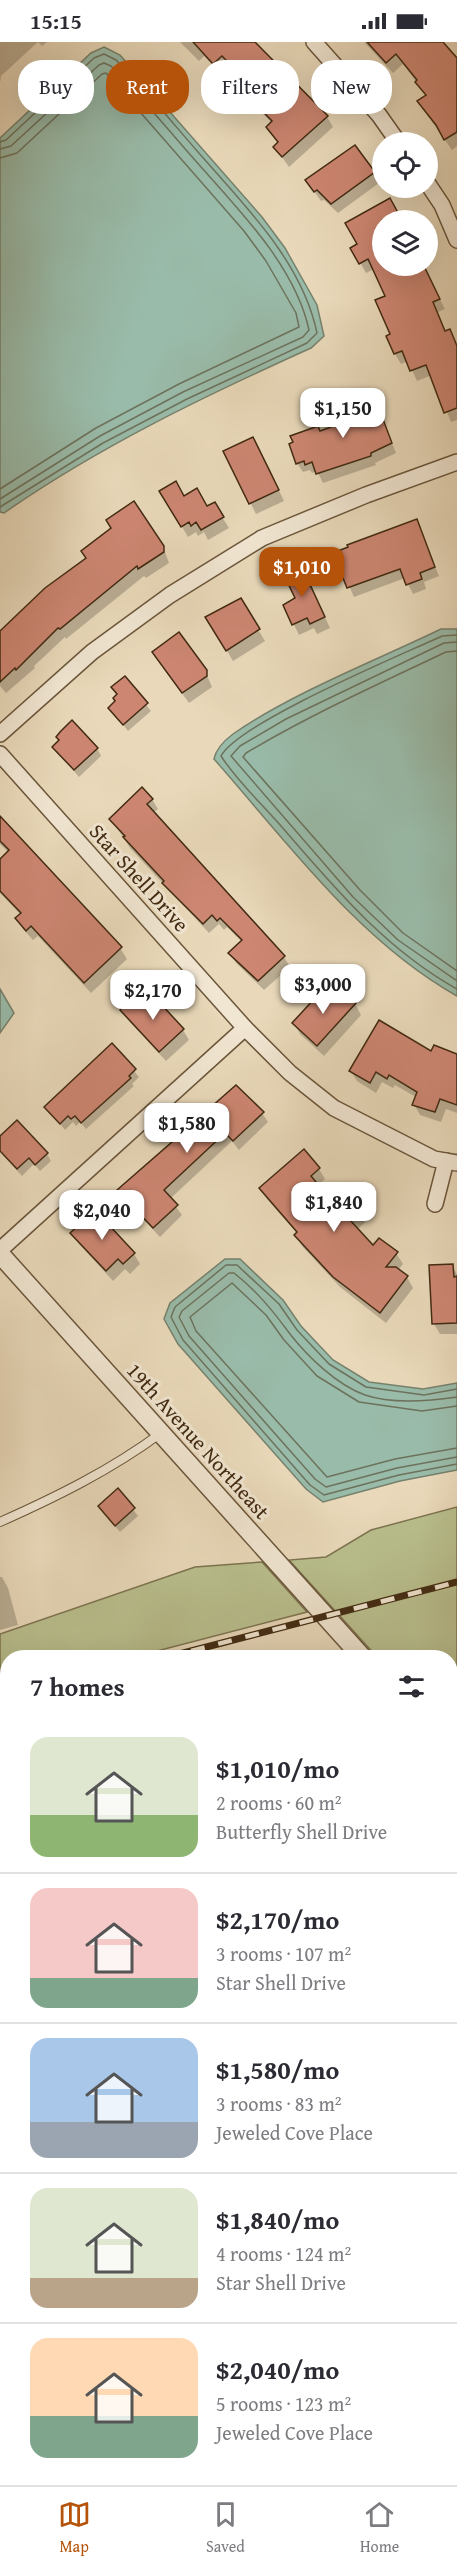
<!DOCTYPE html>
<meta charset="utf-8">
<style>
:root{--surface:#fff;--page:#f7f7f7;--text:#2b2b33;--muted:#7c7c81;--line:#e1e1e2;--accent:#b45309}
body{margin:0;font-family:"Gentium Book Plus",serif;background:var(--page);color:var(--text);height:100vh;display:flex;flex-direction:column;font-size:22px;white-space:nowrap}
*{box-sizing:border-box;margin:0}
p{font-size:20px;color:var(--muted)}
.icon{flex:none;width:33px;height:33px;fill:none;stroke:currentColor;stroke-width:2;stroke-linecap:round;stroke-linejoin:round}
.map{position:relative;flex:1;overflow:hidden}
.drawer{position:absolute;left:0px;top:1608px;width:458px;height:836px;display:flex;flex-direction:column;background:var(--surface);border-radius:24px 24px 0 0;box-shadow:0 6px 24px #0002}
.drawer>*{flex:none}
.hud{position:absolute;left:18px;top:18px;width:422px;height:54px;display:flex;gap:12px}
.tools{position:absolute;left:372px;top:90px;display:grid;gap:12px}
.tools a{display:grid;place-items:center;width:66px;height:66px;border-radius:50%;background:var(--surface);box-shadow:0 6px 24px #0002;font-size:30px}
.price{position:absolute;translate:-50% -51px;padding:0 14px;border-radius:12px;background:#fff;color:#222;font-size:20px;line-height:39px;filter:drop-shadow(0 2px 3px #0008)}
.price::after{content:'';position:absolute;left:50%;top:36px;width:18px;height:14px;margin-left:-9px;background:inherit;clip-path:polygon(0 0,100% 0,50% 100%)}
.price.selected{background:var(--accent);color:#fff}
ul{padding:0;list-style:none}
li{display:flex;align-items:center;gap:18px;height:150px;padding:0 30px}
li+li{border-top:2px solid var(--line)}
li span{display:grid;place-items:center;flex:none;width:168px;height:120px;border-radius:18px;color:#555}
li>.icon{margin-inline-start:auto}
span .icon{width:72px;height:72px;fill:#fffc;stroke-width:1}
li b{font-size:26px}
h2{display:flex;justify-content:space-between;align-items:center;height:72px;padding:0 30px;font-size:26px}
.pill{padding:0 21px;border-radius:24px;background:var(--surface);box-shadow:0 6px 24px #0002;font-size:21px;line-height:54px}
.pill.selected{background:var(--accent);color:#fff}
.status{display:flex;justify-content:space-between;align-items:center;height:42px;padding:0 30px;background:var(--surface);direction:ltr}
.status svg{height:16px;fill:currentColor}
.tabs{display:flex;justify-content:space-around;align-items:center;height:84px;border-top:2px solid var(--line);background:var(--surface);font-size:16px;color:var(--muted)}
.tabs a{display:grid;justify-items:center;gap:3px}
.tabs .selected{color:var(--accent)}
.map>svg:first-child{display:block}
.green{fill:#b9bf8e;stroke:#7d7450;stroke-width:1.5}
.water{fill:#99bba9;stroke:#76816c;stroke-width:1.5}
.shadow{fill:#0003}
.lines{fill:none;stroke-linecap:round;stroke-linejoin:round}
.shore{stroke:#6d725d;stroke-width:1.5}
.building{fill:#cd8672;stroke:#412a11;stroke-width:1.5}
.service-casing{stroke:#6b563b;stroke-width:10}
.minor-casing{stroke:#6b563b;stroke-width:18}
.tertiary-casing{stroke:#6b563b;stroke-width:21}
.service{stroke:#f1e6d2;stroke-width:8}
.minor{stroke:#f1e6d2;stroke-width:15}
.tertiary{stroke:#f1e6d2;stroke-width:18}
.rail-casing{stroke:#412a11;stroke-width:7}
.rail{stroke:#f1e6d2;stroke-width:4.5;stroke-dasharray:14;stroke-linecap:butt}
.labels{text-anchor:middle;stroke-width:6;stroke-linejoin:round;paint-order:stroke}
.street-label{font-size:21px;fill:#412a11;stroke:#f1e6d2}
</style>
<div class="status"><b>15:15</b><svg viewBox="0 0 49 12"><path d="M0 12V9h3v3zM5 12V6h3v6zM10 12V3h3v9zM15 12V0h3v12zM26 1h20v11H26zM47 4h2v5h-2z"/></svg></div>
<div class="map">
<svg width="457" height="2443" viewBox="0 0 457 2443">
<rect width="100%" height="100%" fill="#e9d9ba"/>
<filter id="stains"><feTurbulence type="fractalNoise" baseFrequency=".00333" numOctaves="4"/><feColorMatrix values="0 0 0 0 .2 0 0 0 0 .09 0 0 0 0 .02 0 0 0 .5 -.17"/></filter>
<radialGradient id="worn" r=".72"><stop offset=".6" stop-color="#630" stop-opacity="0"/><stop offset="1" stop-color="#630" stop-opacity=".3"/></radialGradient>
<g class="green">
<path d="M457,1465V1652L450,1654V1616L377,1615L289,1518L326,1515L371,1488Z"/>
<path d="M262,1520L307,1570L134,1615L8,1616L7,1648L0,1650V1592L195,1525Z"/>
</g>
<g class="water">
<path d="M104,5L120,13L262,175L285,206L317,263L324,294L311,306C205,354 100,404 4,471L0,470V96L91,11Z"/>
<path d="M441,587H457V954C359,899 288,801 214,717C216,707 225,698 233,692C292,651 375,619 441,587Z"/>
<path d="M0,947L14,971L0,991Z"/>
<path d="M225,1217H240L283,1258L301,1284L333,1318L369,1340L423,1347L457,1341V1428L400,1439L323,1460L306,1447L178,1302L164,1277L170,1261Z"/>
<path d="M450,1872L457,1881V1962L450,1969Z"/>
</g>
<g class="shadow">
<path d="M0,0H47L42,4L38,0L1,34L0,41Z"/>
<path d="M180,0H254L327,75L333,85L289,125L275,105L279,102L268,85L272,81L252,61L246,50L250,46L229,23L220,31L204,14L199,19Z"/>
<path d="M364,0H442L457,19V104L452,108L425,70L419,60L427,54L403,22L393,31Z"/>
<path d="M373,131L379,141L338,171L324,158L321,159L307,139Z"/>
<path d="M395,168L400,178H382V224H422L445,267L438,270L446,291L449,289L457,304V378L451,380L432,333L417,339L408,319L401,322L395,312L388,295L392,293L387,255L374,227L366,231L352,206L359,203L347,182Z"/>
<path d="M371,350L396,411L375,421L376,423L323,441L317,429L312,431L310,428L303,430L297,421L320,390L365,374Z"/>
<path d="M259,407L284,459L256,472L225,410Z"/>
<path d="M161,449L184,456L207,466L214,462L229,486L208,498L204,490L198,494L196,490L188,495Z"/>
<path d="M416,479L439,534L424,540L426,547L413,552L405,536L354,555L335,512Z"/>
<path d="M163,505L169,521L146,536L144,534L66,597L65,595L34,624L35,626L6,651L0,644V589Z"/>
<path d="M306,535L330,586L317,592L314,586L299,593L285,564L297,557Z"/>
<path d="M240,558L265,599L233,619L207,575Z"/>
<path d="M160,621L205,629L212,645L189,661Z"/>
<path d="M125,636L151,669L128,689L110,666L117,660Z"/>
<path d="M54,705L97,706L101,714L79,735Z"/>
<path d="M152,757L158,767L153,771L284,915L290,925L264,948L236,921L230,911L242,900L227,885L224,888L219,882L209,891L130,806L111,777Z"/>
<path d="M0,774L120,906L127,917L91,951L38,894L33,898L23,887L17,877L21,873L0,851V819L9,811L0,802Z"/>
<path d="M339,957L355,962L361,973L324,1014L300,992L294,981Z"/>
<path d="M136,963L183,988L189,998L166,1019L128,978L122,968Z"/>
<path d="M112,1003L139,1035L132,1042L134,1044L86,1087L80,1080L76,1084L73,1080L65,1088L46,1065Z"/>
<path d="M432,1012L457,1014V1071L446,1067L441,1080L420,1073L414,1062L416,1055L395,1043L393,1046L382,1040L376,1051L357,1039L351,1029Z"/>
<path d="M262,1071L268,1080L239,1108L232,1099L170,1157L182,1173L160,1195L125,1158L119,1148L186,1089Z"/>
<path d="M0,1096L47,1112L51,1119L40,1129L34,1122L22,1134L3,1113L0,1108Z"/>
<path d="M319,1127L325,1137L317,1144L331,1160L341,1150L359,1169L365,1180L357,1188L373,1205L396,1211L403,1222L398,1228L407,1235L413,1246L386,1281L340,1245L302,1204L296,1193L297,1191L267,1157L261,1146Z"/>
<path d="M72,1191L134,1212L140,1222L130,1232L125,1227L113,1239L79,1202Z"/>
<path d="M452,1224L457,1232V1292H440L434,1282Z"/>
<path d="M118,1448L138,1474L120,1490L104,1471Z"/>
<path d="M0,1535H2L8,1546L18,1583L0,1588Z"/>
<path d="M0,2124L8,2132V2194L0,2199Z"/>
<path d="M8,2294V2373L0,2380V2301Z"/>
</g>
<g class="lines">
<g class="shore">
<path d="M0,100L6,98L94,16L104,12L116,18C145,47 171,79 198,110C244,163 302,219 317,291L307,301L187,357L103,401L0,465"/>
<path d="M0,107L11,104L99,23L104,21L111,24C140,54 167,86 194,117C237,166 295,223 309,288L303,295L183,350L100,394L0,457"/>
<path d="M0,116L17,111L102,32L106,31L244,189L266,219L296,271L299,285L179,342L96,386L0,447"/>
<path d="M457,593L442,594C399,614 240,680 221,714C237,739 261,761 281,784C334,845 385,907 457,947"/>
<path d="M457,600L444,601L286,677L240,704L231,714L353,855L398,898L457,939"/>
<path d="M457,609L446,610C378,642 310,673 246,711L243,715L360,848L403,891L457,929"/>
<path d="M457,1347L424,1353L366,1345L329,1322L297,1288L279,1262L237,1223H226L175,1265L171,1275L183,1298L310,1443L324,1453L399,1433L457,1422"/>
<path d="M457,1355C430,1359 391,1362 365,1353C337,1343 308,1315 290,1292C273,1269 257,1249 234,1231H229L182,1269L179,1275L189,1294L315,1437L326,1445L397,1426L457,1415"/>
<path d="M457,1364L422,1369L359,1360L317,1334L284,1298L266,1273L232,1241L190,1275L196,1289L327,1435L395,1417L457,1406"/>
</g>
</g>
<g class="building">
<path d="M193,0H255L328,74L282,115L273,105L278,100L266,85L272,79L244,50L251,44L222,14L213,22Z"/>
<path d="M367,0H443L457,16V90L444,98L436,83L417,59L426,53L415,40L417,38L396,12L386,21Z"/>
<path d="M355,103L375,130L331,162L317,148L314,150L305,138Z"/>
<path d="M390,156L402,178H382V224H424L440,257L433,260L445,289L450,287L457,304V366L444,371L426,323L410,329L402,309L394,312L386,294L390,292L375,258L385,254L368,217L359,222L350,206L357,202L345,181Z"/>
<path d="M372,348L392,401L371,411V414L316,432L312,420L305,423L304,419L296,422L289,402L293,400L290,394L318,384L320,389L363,373L356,354Z"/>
<path d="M253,395L279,448L249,462L223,409Z"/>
<path d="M176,439L184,454L197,446L207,464L215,460L224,475L201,488L196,480L191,484L189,480L181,485L159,449Z"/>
<path d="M134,459L164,504V510L138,527L137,524L60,587L58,586L16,628L15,626L0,640V589L45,546L86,516L81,509L111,486L106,478Z"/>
<path d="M417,477L435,525L420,531L422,537L406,543L400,527L347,546L333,511L348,505L347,503Z"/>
<path d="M301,523L325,575L310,582L307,576L292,583L283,563L295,556L283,531Z"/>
<path d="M241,556L260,587L226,609L205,575Z"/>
<path d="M179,590L207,628V634L182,651L152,610Z"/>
<path d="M125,634L148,661L123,683L108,666L115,659L113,656L117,652L111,645Z"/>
<path d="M72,678L98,706L74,728L52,705L59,698L56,695L60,690Z"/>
<path d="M142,745L153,757L147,762L285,914L258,939L228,911L242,898L220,876L217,879L212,873L203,882L162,841L164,839L123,795L125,794L109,777Z"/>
<path d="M0,774L122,905L84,941L31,884L26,889L15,876L21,871L0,849V817L9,808L0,799Z"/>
<path d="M327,943L339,955L344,950L356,961L317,1004L292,981Z"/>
<path d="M149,949L184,987L159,1010L120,968L132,956L136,961Z"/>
<path d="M379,978L431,1009L434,1003L457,1012V1063L440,1057L435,1070L428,1068L412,1063L417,1050L389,1033L387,1037L376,1030L370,1041L349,1029Z"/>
<path d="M112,1001L136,1027L129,1034L131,1036L81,1081L75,1074L71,1077L68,1074L60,1082L44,1065Z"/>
<path d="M236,1043L264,1070L233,1099L225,1091L164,1148L178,1163L153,1186L117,1148L173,1099L171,1096L183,1083L186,1087Z"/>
<path d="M17,1078L48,1111L35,1123L29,1116L17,1127L0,1109V1094Z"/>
<path d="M304,1107L320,1126L311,1134L331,1158L341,1148L360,1168L350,1178L373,1203L379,1196L398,1210L386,1225H396L408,1234L380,1271L333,1235L294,1193L297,1190L259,1146Z"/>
<path d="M95,1168L135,1211L123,1222L118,1217L106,1229L70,1191Z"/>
<path d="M453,1222L454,1235L457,1234V1281L432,1282L429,1223Z"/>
<path d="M118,1446L135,1466L115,1484L98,1464Z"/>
</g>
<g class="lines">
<g class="service-casing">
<path id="service" d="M0,1480C56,1455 111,1428 161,1391"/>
</g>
<g class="minor-casing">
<g id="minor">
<path d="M314,0L379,73L398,100"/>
<path d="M428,142L442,163L457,198"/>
<path d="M0,692L92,610L170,553L262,496L366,453L457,420"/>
<path d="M0,712L245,986L290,1031L334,1066L434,1117L457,1121"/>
<path d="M435,1162L446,1119"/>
<path d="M0,1208L245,986"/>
<path d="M0,2247L8,2240"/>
<path d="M450,2305L457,2312"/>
</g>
</g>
<g class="tertiary-casing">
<g id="tertiary">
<path d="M0,1212L363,1616"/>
<path d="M450,1712L457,1720"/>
<path d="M450,2055L457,2049"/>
<path d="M26,2443L34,2436"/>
</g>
</g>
<use href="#service" class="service"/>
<use href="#minor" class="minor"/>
<use href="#tertiary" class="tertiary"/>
<g class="rail-casing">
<g id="rail">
<path d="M164,1616L457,1540"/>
<path d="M0,1658L8,1656"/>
</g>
</g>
<use href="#rail" class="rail"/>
</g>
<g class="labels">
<g class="street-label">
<text transform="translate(139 836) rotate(48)" y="7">Star Shell Drive</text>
<text transform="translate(198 1399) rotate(48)" y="7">19th Avenue Northeast</text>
</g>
</g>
<rect width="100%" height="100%" filter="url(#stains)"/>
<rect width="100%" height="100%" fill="url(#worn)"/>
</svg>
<div class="tools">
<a><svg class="icon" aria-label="locate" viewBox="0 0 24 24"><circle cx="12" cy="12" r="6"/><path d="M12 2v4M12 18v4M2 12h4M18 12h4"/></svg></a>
<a><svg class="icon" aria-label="layers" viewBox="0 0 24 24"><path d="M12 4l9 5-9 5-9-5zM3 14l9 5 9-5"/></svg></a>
</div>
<b class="price" style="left:343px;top:397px">$1,150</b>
<b class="price selected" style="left:302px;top:556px">$1,010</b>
<b class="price" style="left:323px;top:973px">$3,000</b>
<b class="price" style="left:153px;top:979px">$2,170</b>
<b class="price" style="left:187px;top:1112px">$1,580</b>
<b class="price" style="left:334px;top:1191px">$1,840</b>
<b class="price" style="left:102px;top:1199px">$2,040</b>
<div class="hud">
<a class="pill">Buy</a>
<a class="pill selected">Rent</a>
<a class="pill">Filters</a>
<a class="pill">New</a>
</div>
<section class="drawer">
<h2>7 homes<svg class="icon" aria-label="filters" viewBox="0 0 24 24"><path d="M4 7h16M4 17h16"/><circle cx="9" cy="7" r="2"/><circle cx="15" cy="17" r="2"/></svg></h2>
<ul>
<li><span style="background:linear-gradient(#dfe7d0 65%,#8fb573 0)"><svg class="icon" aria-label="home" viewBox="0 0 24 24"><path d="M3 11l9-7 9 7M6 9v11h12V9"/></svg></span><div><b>$1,010/mo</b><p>2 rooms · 60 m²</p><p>Butterfly Shell Drive</p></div></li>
<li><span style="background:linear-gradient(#f6c9c9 75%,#7fa58c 0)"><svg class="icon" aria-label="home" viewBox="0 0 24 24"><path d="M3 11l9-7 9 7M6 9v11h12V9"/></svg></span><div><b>$2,170/mo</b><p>3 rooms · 107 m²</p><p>Star Shell Drive</p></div></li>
<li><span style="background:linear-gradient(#a9c7e8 70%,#9aa5b1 0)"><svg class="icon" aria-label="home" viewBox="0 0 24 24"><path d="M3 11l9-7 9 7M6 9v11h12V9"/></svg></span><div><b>$1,580/mo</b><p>3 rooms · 83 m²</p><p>Jeweled Cove Place</p></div></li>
<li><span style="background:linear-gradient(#dfe7d0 75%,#b9a48a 0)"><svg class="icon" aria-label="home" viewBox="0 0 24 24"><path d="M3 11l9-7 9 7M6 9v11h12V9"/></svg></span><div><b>$1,840/mo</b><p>4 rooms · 124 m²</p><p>Star Shell Drive</p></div></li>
<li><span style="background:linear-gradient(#ffd9b3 65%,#7fa58c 0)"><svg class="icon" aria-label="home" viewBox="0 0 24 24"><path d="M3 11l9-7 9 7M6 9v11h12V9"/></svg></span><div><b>$2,040/mo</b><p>5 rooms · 123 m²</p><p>Jeweled Cove Place</p></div></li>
</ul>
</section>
</div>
<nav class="tabs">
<a class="selected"><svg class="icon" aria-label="map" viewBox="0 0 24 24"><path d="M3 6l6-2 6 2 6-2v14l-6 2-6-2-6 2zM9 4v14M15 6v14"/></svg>Map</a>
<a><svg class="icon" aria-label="saved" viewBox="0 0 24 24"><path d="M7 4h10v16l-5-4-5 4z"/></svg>Saved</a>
<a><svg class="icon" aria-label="home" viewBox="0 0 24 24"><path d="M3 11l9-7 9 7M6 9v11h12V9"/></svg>Home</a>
</nav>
